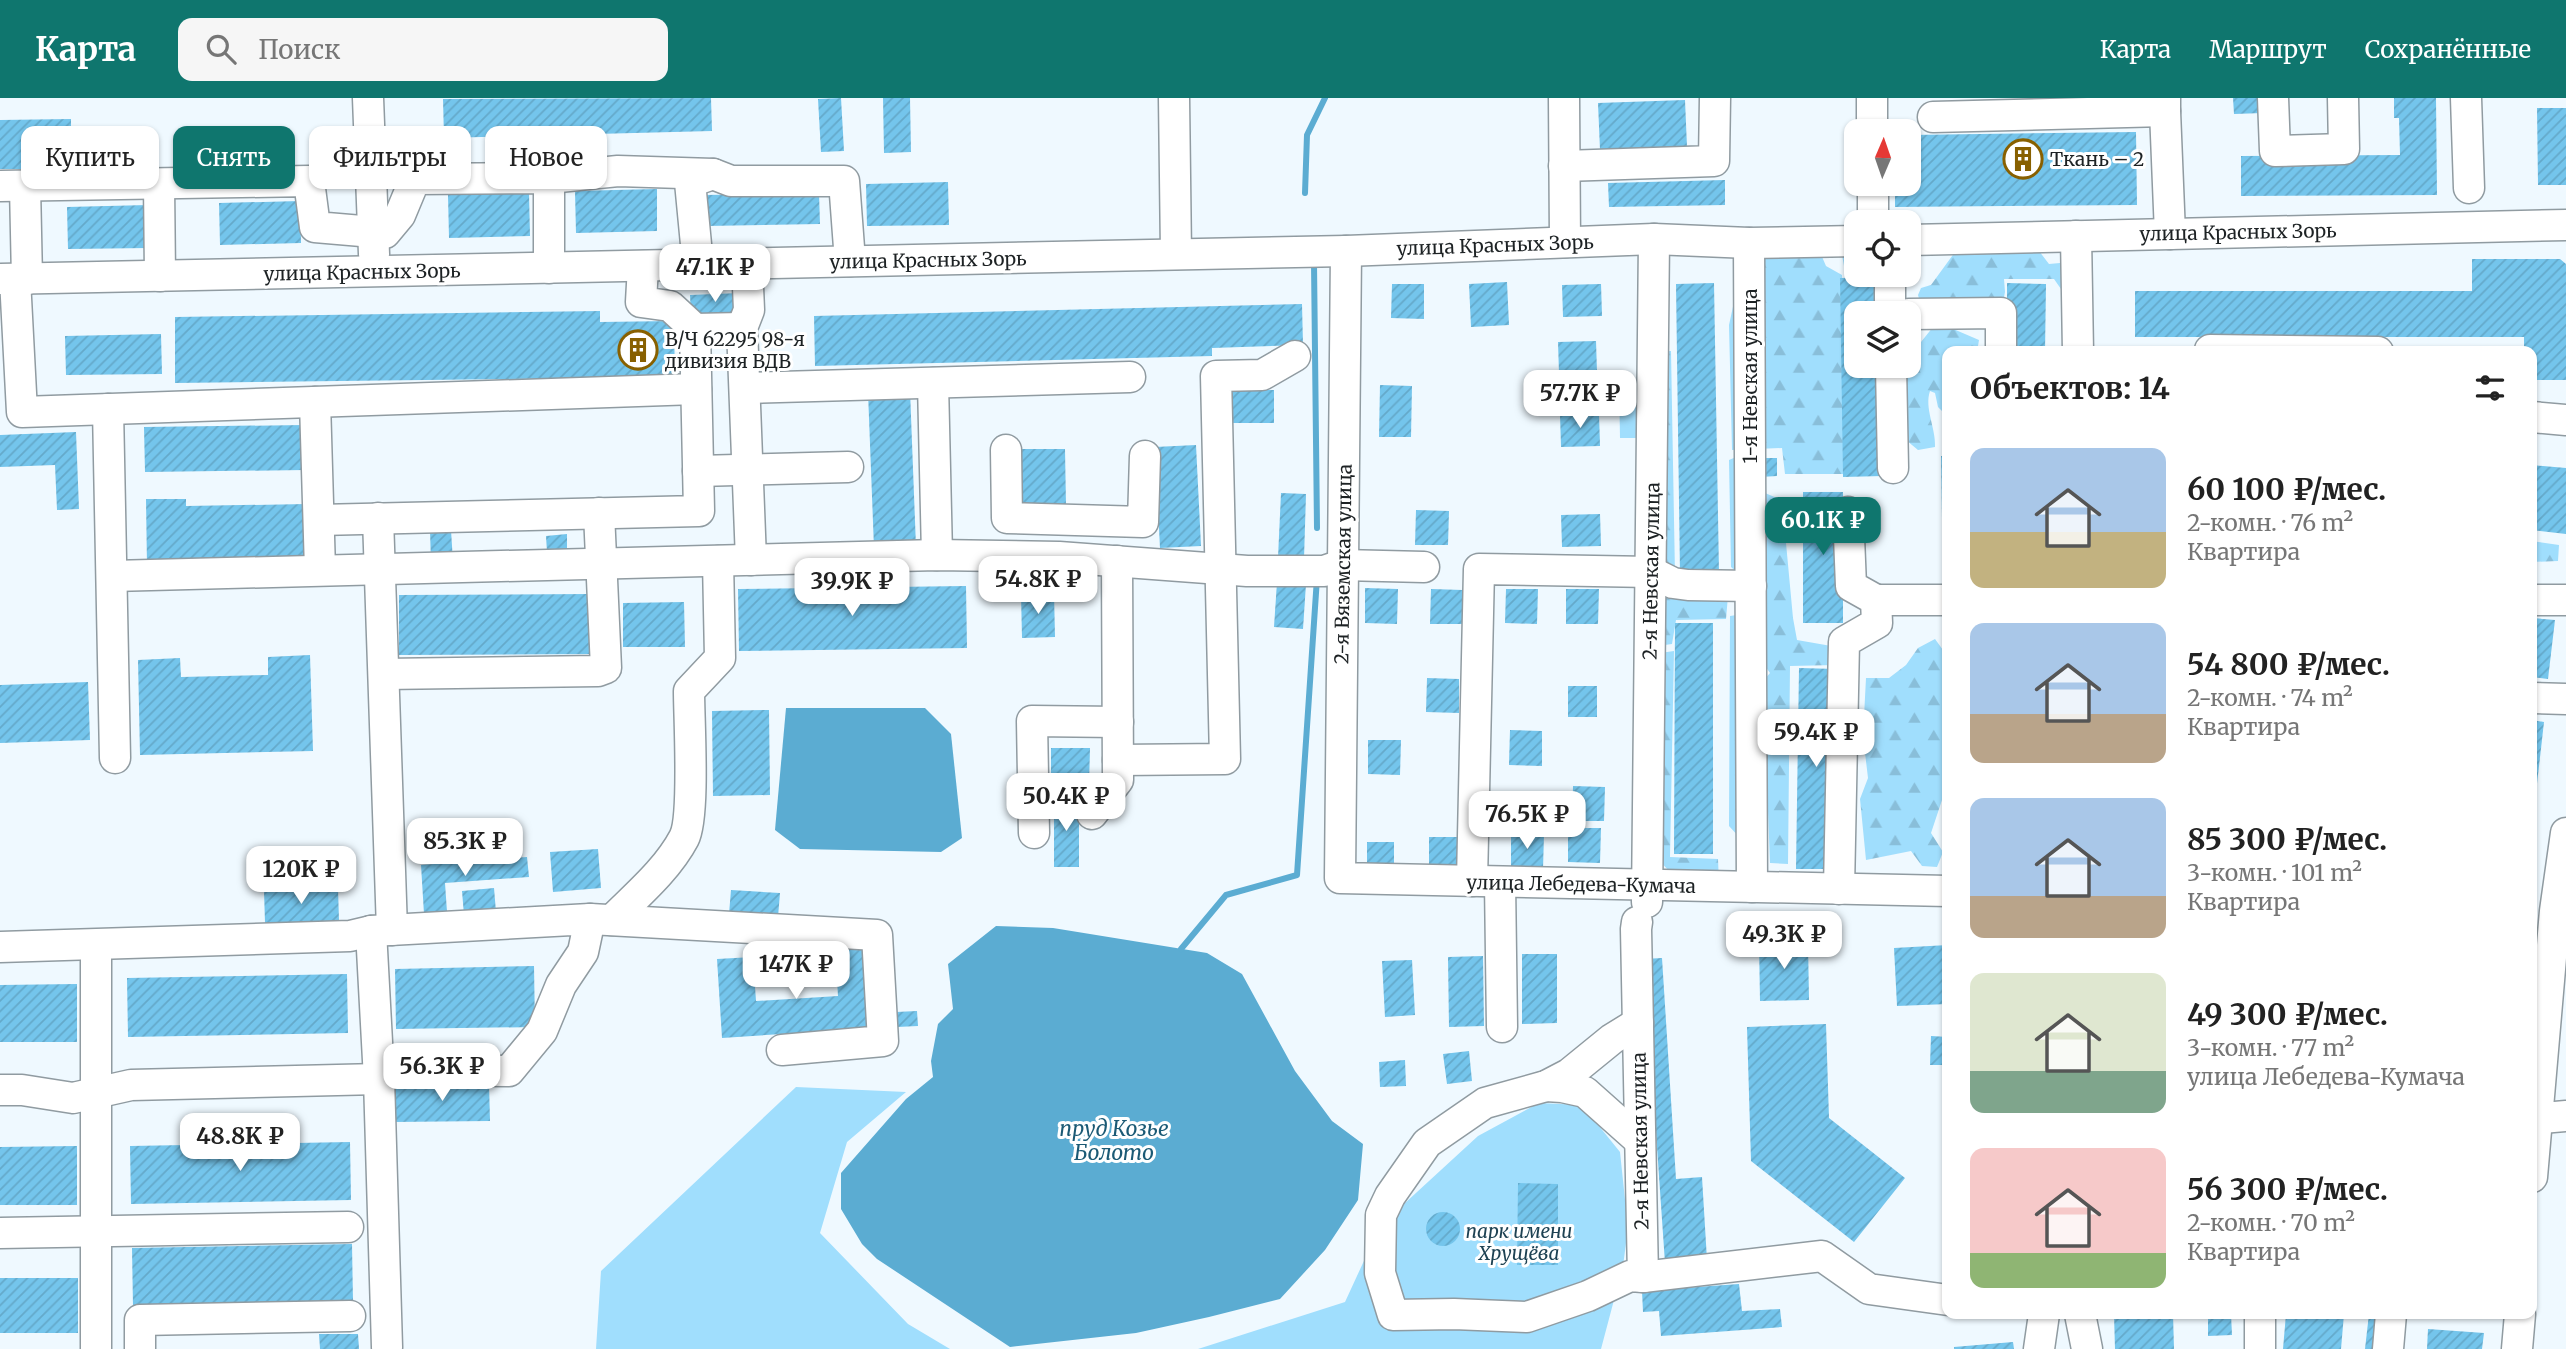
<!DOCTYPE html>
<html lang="ru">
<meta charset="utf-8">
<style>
:root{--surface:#fff;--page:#f6f6f6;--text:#222;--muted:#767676;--accent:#0f766e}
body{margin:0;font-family:Merriweather,serif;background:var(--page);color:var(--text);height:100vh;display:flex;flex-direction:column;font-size:26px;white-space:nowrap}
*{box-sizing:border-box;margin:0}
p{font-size:23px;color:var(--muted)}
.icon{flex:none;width:38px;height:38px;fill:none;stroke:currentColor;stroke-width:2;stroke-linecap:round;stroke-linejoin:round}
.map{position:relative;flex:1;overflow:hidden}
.drawer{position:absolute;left:1942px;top:248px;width:595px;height:973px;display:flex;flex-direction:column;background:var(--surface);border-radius:14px;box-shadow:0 2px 5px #0004}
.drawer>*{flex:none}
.banner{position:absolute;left:21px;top:28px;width:665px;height:63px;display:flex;gap:14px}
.needle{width:46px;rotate:2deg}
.controls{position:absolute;left:1844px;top:21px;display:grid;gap:14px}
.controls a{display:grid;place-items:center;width:77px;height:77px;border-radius:14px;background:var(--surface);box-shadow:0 2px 5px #0004;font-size:35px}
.price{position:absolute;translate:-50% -60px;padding:0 16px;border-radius:14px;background:#fff;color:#222;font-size:23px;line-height:46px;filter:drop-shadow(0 2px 4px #0008)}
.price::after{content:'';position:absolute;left:50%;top:42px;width:21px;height:16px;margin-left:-10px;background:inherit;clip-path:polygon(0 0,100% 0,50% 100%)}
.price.current{background:var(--accent);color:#fff}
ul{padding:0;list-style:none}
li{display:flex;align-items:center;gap:21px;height:175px;padding:0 28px}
li span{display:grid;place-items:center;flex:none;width:196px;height:140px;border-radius:14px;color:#555}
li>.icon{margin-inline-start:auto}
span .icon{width:84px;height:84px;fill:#fffc;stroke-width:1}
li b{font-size:30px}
h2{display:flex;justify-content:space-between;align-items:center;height:84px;padding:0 28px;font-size:30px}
.pill{padding:0 24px;border-radius:14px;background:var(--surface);box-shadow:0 2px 5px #0004;font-size:24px;line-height:63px}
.pill.current{background:var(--accent);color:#fff}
header{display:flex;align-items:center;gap:42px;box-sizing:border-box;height:98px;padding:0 35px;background:var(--accent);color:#fff}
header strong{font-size:33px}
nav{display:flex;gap:38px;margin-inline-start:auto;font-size:24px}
.search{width:490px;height:63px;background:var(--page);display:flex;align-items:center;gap:18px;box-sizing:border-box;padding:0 24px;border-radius:14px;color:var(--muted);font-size:26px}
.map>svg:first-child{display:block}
.green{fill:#a0defd}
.forest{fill:url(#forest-firs)}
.water{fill:#5bacd2}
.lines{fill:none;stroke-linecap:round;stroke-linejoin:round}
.stream{stroke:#5bacd2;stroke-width:6}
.building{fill:url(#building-hatch)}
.minor-casing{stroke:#909ba1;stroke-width:33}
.minor{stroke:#fff;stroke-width:30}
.labels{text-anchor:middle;stroke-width:6;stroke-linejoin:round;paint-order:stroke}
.poi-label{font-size:19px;fill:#1d2224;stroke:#fff;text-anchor:start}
.street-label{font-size:19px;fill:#1d2224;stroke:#fff}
.park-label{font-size:19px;font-style:italic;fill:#1e4253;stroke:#fff}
.water-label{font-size:21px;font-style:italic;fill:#1b5a75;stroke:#fff}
</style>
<header>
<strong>Карта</strong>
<div class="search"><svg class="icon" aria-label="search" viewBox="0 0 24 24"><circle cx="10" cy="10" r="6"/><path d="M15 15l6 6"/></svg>Поиск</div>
<nav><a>Карта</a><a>Маршрут</a><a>Сохранённые</a></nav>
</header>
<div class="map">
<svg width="2566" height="1251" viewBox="0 0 2566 1251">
<defs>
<pattern id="forest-firs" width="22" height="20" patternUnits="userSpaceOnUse" patternTransform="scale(1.75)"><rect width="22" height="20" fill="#a0defd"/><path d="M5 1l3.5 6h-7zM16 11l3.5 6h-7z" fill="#89bed9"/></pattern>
<pattern id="building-hatch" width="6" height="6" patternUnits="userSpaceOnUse" patternTransform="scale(1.75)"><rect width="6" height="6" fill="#74c5ec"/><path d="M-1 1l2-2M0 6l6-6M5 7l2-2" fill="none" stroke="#64a9ca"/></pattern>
</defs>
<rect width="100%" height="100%" fill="#eff9ff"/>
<g class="green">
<path d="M1619,285H1648V340H1620Z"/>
<path d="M796,989L906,994L847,1044L820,1135L908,1226L950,1251H596L601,1173Z"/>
<path d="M1539,1005L1582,1007L1620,1054L1628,1130L1623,1168L1601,1251H1198L1345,1204L1380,1128L1478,1038Z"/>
</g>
<g class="forest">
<path d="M1857,150V177H1901H1851L1844,168L1842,157Z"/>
<path d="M2039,153L2049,166L2060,165L2069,176L2067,191H2061L2054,181H2004L2005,194L2001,215L1922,211L1918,197L1921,190L1931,187L1955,154Z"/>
<path d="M1820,154L1826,168L1842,177L1845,376H1785L1782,350L1732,352L1729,227L1740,176L1761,159L1798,160L1806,155Z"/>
<path d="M1937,224L1979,242L1977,254H1948V319L1938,309L1935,295L1930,293C1924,310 1936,330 1935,349L1918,352L1906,342L1903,268H1909V259Z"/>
<path d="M1658,253H1671L1675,477H1661Z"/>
<path d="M1743,356L1740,477L1731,469L1729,362Z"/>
<path d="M1753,390L1782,402L1793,520L1797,542L1837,549L1836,567L1790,568L1788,766L1770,765L1763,583L1770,575L1755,554L1740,740L1729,728L1730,518L1756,514Z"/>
<path d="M2532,443L2559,447L2558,463L2532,464Z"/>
<path d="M1657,493L1728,498L1726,521L1676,522L1672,546L1643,550Z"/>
<path d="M1935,541L1943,552L1942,702L1931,735L1943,754L1937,769L1922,768L1911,753L1866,762L1860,701L1868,680L1863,638L1866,580H1889L1906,567L1918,550Z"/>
<path d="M1674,553L1670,759L1718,761L1719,785L1672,776L1650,753L1660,668L1665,662L1654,655L1660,555Z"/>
</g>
<g class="water">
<path d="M786,610H925L951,636L962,740L941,754L800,751L775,732Z"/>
<path d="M996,828L1053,830L1207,855L1242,876L1295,973L1332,1023L1363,1046L1358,1102L1325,1152L1280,1201L1209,1219L1136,1235L1010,1249L877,1161L862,1146L841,1111V1075L906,1001L933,979L931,963L938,926L953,911L948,866Z"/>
</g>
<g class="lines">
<g class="stream">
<path d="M1305,95L1307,37L1325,0"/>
<path d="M1314,165L1317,430"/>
<path d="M1181,851L1226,797L1297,777L1317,480"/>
</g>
</g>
<g class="building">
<path d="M711,0L712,33L444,40L443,1Z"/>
<path d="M841,0L844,53L821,54L818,1Z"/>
<path d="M883,0H910L911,54L884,55Z"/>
<path d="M2233,0H2263V15L2234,16Z"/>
<path d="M2394,0H2436L2437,97L2241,98V58L2400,57L2399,20H2394Z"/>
<path d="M1685,2L1687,49L1600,52L1598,5Z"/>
<path d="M2537,10H2566V87H2538Z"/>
<path d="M71,21V71H0V22Z"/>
<path d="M2136,34L2137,107L1895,109V86H1909V37Z"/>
<path d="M1725,82V107L1609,109L1608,85Z"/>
<path d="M948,84L949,127L867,128L866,86Z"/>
<path d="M657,91V133L576,135L575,93Z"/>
<path d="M529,95L530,138L449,140L448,97Z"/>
<path d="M819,95L820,126L706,128L705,97Z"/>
<path d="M300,103L301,145L220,147L219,105Z"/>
<path d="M148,107L149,150L68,151L67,109Z"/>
<path d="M2472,161H2560L2566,166V282H2532V254H2524V239H2135V193H2472Z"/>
<path d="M1880,179L1881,215H1857V268H1881L1883,378L1843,379L1840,180Z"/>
<path d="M1507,184L1509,227L1471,229L1469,186Z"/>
<path d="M1714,185L1719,475L1680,476L1676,186Z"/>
<path d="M2007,185L2046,186L2045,254H2007Z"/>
<path d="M1392,186H1424V221L1391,220Z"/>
<path d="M1601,186L1602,218L1563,219L1562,187Z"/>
<path d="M740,195L741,214L691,217L690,197Z"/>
<path d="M1302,206L1303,247L1212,250V258L815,268L814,218Z"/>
<path d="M600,213V224L674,223L675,285L601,280L175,285V219Z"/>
<path d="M161,236L162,276L66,277L65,238Z"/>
<path d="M1596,243L1597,275L1559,276L1558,244Z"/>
<path d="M1380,287L1412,288L1411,339H1379Z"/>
<path d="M910,292L916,449L874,450L868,294Z"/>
<rect x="1228" y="292" width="46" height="33"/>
<path d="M1599,315L1600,348L1561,349L1560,316Z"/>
<path d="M304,327L305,372L145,374L144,329Z"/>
<path d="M76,334L79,411L57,412L55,367L0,369V337Z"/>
<path d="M1196,347L1201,448L1160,450L1155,349Z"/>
<path d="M1019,351H1065L1066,408L1020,409Z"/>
<path d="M1941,358H1948V482H1943Z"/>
<path d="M1759,360H1777V378L1760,379Z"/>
<path d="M2532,367L2566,370V436L2532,432Z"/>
<rect x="1803" y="394" width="40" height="131"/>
<path d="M1281,395L1306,396L1304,461L1278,460Z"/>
<path d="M146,401H186V408L307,406L308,460L147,468Z"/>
<path d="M1416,412L1449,413L1448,447H1415Z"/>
<path d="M1600,416L1601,448L1562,449L1561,417Z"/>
<path d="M451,432L453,464L431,465L430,433Z"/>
<path d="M567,436V453L547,454L546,438Z"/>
<path d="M1277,484L1306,486L1303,531L1274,529Z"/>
<path d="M966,488L967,550L739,553L738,491Z"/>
<path d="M1365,490L1398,491L1397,526L1365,525Z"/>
<path d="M1431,491L1463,492V526H1430Z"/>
<path d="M1506,491H1538L1537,526L1505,525Z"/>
<path d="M1566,491H1599L1598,526H1566Z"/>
<path d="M1054,495L1055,539L1022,540L1021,496Z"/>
<path d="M591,496V556L399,557V497Z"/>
<path d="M684,504L685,549H623V505Z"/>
<path d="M2532,520L2555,522L2548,581L2532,579Z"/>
<path d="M1675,525H1713V756H1674Z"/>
<path d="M310,557L313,653L140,657L138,562L180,560L181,579L268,577V559Z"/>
<path d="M1799,570L1836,571L1833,771H1796Z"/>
<path d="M1427,580L1459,581V615L1426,614Z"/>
<path d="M88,584L90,642L0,645V587Z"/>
<rect x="1568" y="588" width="29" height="31"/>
<path d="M769,612L770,697L713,698L712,613Z"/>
<path d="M2532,622L2544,624L2534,712H2532Z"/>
<path d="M1510,632L1542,633V668L1509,667Z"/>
<path d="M1368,642H1401L1400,677L1368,676Z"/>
<path d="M1051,650H1090L1089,687H1051Z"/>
<path d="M1573,688L1605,689L1604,723H1572Z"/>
<rect x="1054" y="701" width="25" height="68"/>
<path d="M1568,730H1601L1600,765L1568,764Z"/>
<path d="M1511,736H1544L1543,771L1511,770Z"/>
<path d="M1429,739H1462L1461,774L1429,773Z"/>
<rect x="1367" y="744" width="27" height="28"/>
<path d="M598,751L601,790L553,794L550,754Z"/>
<path d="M527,759L529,779L445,785L447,814L424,816L421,767Z"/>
<path d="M494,790L496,814L464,817L462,793Z"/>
<path d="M338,791L339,823L265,825L264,792Z"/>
<path d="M731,792L780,795L778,819L729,816Z"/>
<path d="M1759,844H1808L1809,902L1760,903Z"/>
<path d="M1948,847V906L1897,908L1894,850Z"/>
<path d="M868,849L874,930L722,940L717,861L753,859L756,903L838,898L835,850Z"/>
<path d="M1522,856H1557V925L1522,926Z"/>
<path d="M1483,858L1484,928L1449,929L1448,859Z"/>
<path d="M1662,860L1676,1081L1702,1079L1707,1162L1665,1165L1644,861Z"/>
<path d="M1412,862L1415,917L1385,919L1382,863Z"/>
<path d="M534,868L535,929L396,931L395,871Z"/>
<path d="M347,876L348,935L128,939L127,880Z"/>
<path d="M77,886V944H0V887Z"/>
<path d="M917,913L918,928L897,929L896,914Z"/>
<path d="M1826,926L1829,1020L1905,1080L1854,1144L1751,1063L1747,929Z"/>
<path d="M1931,938L1948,939V967H1930Z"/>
<path d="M1469,953L1472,983L1447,986L1443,956Z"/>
<path d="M1405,962L1406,988L1380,989L1379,964Z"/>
<path d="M489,985L490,1023L394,1024L393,986Z"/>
<path d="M350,1044L351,1102L131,1106L130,1048Z"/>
<path d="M77,1048V1107H0V1049Z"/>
<path d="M1518,1085L1558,1086V1167H1517Z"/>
<circle cx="1443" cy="1131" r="17"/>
<path d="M352,1146L353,1204L133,1208L132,1150Z"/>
<rect x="0" y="1180" width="78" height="55"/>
<path d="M1739,1186L1742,1213L1780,1211L1782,1229L1661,1238L1659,1213L1643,1214L1642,1193Z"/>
<path d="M2114,1216H2173L2174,1251H2115Z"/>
<path d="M2208,1216H2231L2232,1237L2208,1238Z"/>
<path d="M2286,1216H2344L2341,1251H2283Z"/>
<path d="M2369,1216L2386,1218L2383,1251H2365Z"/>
<path d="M2428,1231L2484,1235L2482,1251H2427Z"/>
<path d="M319,1236H358L359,1251H320Z"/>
<path d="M2013,1244L2014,1251H1954V1249Z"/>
</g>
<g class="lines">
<g class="minor-casing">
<g id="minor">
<path d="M368,0L374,156"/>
<path d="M1174,0L1176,156"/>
<path d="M1564,0L1565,144"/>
<path d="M1872,0V33"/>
<path d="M2273,0L2275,53L2344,51L2343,0"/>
<path d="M2466,0L2469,90"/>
<path d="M2165,13L2170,136"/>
<path d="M1933,19L2165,13V0"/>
<path d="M1564,68L1714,63L1715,0"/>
<path d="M549,80L618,73L713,76L731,83H844L850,163"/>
<path d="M159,86L160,178"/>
<path d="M1873,86V124"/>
<path d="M0,88L309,83L315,129L385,135L400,117L415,81L549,80V170"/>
<path d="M25,88L27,181"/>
<path d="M2076,138L2078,254"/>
<path d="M1909,142L2566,127"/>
<path d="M1749,145L1752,789"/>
<path d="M1346,153L1340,780L1948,793"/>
<path d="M698,167L690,84L713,76"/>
<path d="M643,168L641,204L670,208L695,231"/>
<path d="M1890,177V215"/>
<path d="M0,181L1346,153L1654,141L1749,145L1857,143"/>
<path d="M15,181L22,314L696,291"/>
<path d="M1909,216L2001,215V254"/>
<path d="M742,230L749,212L747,166"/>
<path d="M2210,252L2378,254"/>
<path d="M1891,268L1893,370"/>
<path d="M933,285L937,457"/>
<path d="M745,290L1130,279"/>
<path d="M315,304L320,472"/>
<path d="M108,311L115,660"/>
<path d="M2532,319L2566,322"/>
<path d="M1006,352L1007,420L1143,424L1145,358"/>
<path d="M698,373L848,369"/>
<path d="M378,420L392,832"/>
<path d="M319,422L699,413L695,231L742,230L751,462"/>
<path d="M112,478L937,457L1059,459L1247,473H1324L1342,467L1424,469"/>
<path d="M1876,502H1948"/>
<path d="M2532,502H2566"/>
<path d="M384,576L598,573L606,570L599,415"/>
<path d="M2532,600L2566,601"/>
<path d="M1118,662L1225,661L1216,278L1262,277L1295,258"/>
<path d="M1092,716L1118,682L1117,463"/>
<path d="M1034,735L1032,623L1118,624"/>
<path d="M1472,783L1479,471L1651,474L1673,485L1688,487L1751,488"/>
<path d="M1500,784L1502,929"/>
<path d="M1839,791L1844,544L1877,525L1876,502L1851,488L1848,414"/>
<path d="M1647,804L1654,141"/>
<path d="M590,821L877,837L883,943L782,952"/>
<path d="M612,822C637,797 667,772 684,740C695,719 689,622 689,593L720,560L718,463"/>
<path d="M1637,824L1636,831L1643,1179"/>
<path d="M371,833L379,981L387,1249"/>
<path d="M0,849L350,838L371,833L590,821L583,854L561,887L542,933L509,973L391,972L379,981L131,987L73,1000L22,992H0"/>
<path d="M1638,925L1612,941L1569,976L1546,988L1485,1005L1427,1045L1390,1098L1381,1117L1380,1175L1393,1217L1454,1216L1527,1219L1588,1198L1630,1178L1643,1179L1822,1158L1869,1191L1948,1202"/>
<path d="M1546,988L1562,989L1585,994L1640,1043"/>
<path d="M2532,1021L2566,1018"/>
<path d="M2532,1079L2555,813L2566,735"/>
<path d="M0,1135L348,1129"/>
<path d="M2080,1216L2087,1251"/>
<path d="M2260,1216V1251"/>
<path d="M96,1251V848"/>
<path d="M140,1251V1222L350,1218"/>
<path d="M2039,1251L2044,1216"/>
<path d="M2388,1251L2391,1216"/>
<path d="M2517,1251L2520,1216"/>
</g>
</g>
<use href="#minor" class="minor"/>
</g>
<defs>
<g id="building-ring" transform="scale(2.0125)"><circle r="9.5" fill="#fff" stroke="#886000" stroke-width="1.5"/><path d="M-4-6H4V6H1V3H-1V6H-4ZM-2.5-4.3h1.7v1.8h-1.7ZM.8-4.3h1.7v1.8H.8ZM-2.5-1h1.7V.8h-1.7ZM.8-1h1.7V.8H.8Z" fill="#886000"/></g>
</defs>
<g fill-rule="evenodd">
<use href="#building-ring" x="2023" y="61"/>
<use href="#building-ring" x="638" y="252"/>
</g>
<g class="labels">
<g class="poi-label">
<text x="2050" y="68">Ткань – 2</text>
<text x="665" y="248">В/Ч 62295 98-я<tspan x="665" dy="22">дивизия ВДВ</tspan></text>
</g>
<g class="street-label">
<text transform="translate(2238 134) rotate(-1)" y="7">улица Красных Зорь</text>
<text transform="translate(1495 147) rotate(-2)" y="7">улица Красных Зорь</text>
<text transform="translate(928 162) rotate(-1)" y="7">улица Красных Зорь</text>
<text transform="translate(362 174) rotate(-1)" y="7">улица Красных Зорь</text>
<text transform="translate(1750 278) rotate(-90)" y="7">1-я Невская улица</text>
<text transform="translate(1343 466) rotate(-89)" y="7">2-я Вяземская улица</text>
<text transform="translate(1651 473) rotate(-89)" y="7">2-я Невская улица</text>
<text transform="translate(1581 786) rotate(1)" y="7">улица Лебедева-Кумача</text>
<text transform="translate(1640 1043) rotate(-91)" y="7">2-я Невская улица</text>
</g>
<g class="park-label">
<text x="1519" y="1140">парк имени<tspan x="1519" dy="22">Хрущёва</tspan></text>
</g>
<g class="water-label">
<text x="1114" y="1038">пруд Козье<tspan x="1114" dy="24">Болото</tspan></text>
</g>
</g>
</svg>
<div class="controls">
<a><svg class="needle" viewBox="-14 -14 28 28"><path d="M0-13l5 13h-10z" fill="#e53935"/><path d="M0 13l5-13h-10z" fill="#767676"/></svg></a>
<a><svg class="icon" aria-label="locate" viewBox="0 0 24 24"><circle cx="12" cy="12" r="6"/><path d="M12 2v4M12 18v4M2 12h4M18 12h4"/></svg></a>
<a><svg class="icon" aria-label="layers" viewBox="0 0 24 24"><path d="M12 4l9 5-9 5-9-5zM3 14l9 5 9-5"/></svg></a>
</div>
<b class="price" style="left:715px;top:206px">47.1K ₽</b>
<b class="price" style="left:1580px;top:332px">57.7K ₽</b>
<b class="price current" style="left:1823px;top:459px">60.1K ₽</b>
<b class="price" style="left:1038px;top:518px">54.8K ₽</b>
<b class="price" style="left:852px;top:520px">39.9K ₽</b>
<b class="price" style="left:1816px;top:671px">59.4K ₽</b>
<b class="price" style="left:1066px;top:735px">50.4K ₽</b>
<b class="price" style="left:1527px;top:753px">76.5K ₽</b>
<b class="price" style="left:465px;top:780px">85.3K ₽</b>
<b class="price" style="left:301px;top:808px">120K ₽</b>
<b class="price" style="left:1784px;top:873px">49.3K ₽</b>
<b class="price" style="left:796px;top:903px">147K ₽</b>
<b class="price" style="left:442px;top:1005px">56.3K ₽</b>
<b class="price" style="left:240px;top:1075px">48.8K ₽</b>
<div class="banner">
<a class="pill">Купить</a>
<a class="pill current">Снять</a>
<a class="pill">Фильтры</a>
<a class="pill">Новое</a>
</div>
<section class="drawer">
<h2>Объектов: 14<svg class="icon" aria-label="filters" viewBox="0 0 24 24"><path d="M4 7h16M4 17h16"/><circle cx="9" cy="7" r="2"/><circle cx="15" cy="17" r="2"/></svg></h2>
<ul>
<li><span style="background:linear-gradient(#a9c7e8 60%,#c2b280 0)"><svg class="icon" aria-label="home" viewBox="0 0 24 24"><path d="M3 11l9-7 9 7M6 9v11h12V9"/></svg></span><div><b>60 100 ₽/мес.</b><p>2-комн. · 76 m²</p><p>Квартира</p></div></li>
<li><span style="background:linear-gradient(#a9c7e8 65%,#b9a48a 0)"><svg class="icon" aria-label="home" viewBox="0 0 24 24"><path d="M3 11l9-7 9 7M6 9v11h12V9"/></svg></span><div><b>54 800 ₽/мес.</b><p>2-комн. · 74 m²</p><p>Квартира</p></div></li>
<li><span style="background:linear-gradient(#a9c7e8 70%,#b9a48a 0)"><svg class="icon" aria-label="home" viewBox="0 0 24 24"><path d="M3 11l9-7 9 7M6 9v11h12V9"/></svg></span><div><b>85 300 ₽/мес.</b><p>3-комн. · 101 m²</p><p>Квартира</p></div></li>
<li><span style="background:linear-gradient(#dfe7d0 70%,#7fa58c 0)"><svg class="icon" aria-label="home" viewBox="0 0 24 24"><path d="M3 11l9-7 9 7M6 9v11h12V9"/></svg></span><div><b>49 300 ₽/мес.</b><p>3-комн. · 77 m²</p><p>улица Лебедева-Кумача</p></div></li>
<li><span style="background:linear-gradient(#f6c9c9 75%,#8fb573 0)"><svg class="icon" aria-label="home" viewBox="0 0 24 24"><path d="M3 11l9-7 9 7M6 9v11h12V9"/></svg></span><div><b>56 300 ₽/мес.</b><p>2-комн. · 70 m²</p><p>Квартира</p></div></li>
</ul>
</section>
</div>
